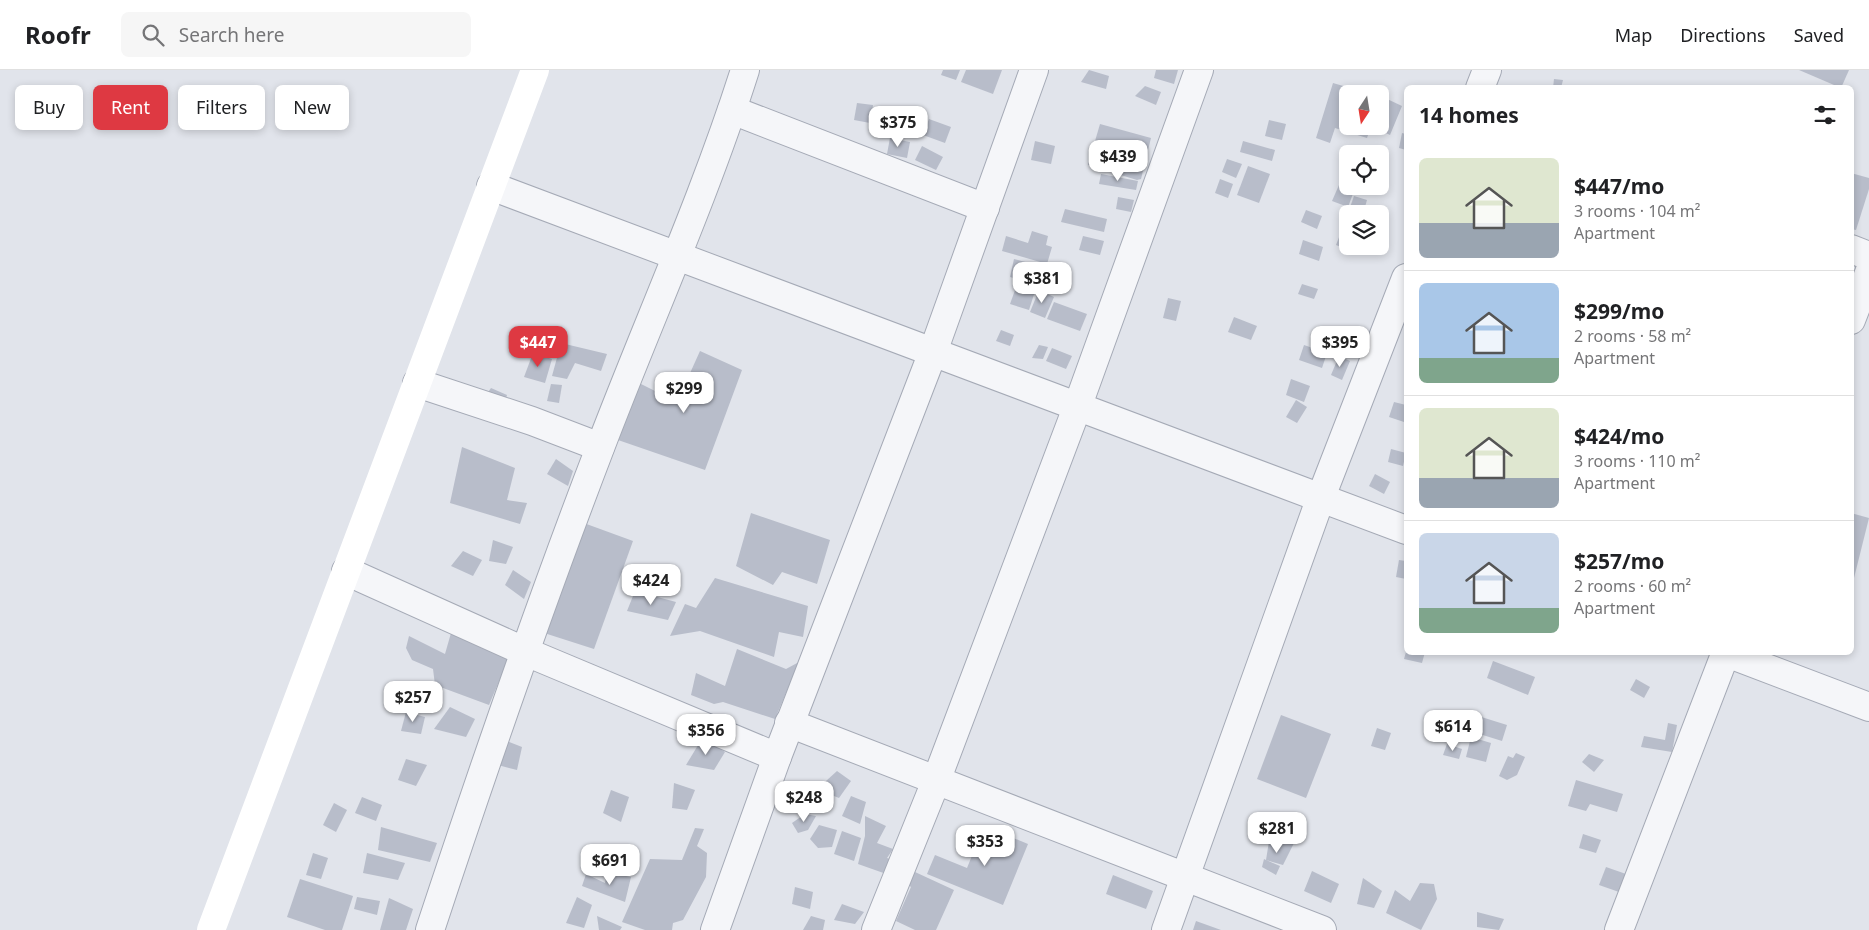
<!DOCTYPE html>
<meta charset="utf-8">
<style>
:root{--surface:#fff;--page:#f6f6f6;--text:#202124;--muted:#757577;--line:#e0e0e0;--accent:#de3942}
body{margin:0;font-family:"Noto Sans",sans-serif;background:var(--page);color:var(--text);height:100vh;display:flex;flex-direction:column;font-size:19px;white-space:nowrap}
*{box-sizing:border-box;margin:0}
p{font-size:16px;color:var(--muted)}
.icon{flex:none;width:28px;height:28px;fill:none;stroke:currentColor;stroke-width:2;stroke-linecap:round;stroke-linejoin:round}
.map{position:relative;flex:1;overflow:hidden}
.panel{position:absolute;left:1404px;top:15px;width:450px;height:570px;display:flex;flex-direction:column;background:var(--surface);border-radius:8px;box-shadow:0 2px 8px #0003}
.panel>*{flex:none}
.banner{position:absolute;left:15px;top:15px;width:475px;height:45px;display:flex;gap:10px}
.needle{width:32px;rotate:192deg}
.buttons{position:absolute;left:1339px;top:15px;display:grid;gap:10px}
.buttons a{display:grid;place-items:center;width:50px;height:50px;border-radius:8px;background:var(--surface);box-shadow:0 2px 8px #0003;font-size:25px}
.price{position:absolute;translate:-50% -42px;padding:0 11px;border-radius:10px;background:#fff;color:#222;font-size:16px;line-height:32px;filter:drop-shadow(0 1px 2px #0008)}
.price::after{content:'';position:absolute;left:50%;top:30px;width:15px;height:11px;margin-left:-8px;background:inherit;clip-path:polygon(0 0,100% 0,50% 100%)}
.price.selected{background:var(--accent);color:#fff}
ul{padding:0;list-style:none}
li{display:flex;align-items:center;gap:15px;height:125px;padding:0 15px}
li+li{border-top:1px solid var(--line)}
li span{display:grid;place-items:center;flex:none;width:140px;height:100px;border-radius:8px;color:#555}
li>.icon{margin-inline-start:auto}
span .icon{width:60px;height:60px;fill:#fffc;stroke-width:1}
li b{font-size:21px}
h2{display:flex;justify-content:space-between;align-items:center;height:60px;padding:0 15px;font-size:21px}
.pill{padding:0 18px;border-radius:8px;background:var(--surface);box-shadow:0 2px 8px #0003;font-size:18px;line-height:45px}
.pill.selected{background:var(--accent);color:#fff}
header{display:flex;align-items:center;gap:30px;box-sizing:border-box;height:70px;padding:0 25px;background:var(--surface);border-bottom:1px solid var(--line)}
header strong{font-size:24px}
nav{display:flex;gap:28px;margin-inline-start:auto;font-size:18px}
.search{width:350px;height:45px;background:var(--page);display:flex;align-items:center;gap:12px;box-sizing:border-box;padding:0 18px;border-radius:8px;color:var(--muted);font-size:19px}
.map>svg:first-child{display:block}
.building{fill:#b8bdca}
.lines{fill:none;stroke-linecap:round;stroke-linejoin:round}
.street-casing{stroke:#a5aab6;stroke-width:30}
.street{stroke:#f5f6f9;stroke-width:28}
.secondary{stroke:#fff;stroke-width:28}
</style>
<header>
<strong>Roofr</strong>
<div class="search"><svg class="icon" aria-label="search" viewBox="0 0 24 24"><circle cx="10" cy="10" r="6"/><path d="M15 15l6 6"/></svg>Search here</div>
<nav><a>Map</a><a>Directions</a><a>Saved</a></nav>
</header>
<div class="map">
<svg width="1869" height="860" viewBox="0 0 1869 860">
<rect width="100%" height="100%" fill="#e1e4eb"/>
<g class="building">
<path d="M943,0H960L956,10L941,5Z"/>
<path d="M966,0H1002L993,24L961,12Z"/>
<path d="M1089,0L1109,6L1106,19L1081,12Z"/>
<path d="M1156,0H1178L1174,14L1154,8Z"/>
<path d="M1799,0H1849L1841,18Z"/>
<path d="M1554,9L1563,10L1561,18H1553Z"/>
<path d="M1333,13L1367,23L1348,24V56H1371L1367,68L1335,58L1330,73L1316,68Z"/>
<path d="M1145,16L1161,22L1156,35L1135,26Z"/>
<path d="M1385,28L1402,36L1390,65L1371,56H1380V39Z"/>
<path d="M857,33L873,35L870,53L854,50Z"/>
<path d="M929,49L951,57L945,73L923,65Z"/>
<path d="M1269,50L1286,54L1282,70L1265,66Z"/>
<path d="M1100,54L1151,68L1141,109L1137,110L1088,95Z"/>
<path d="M1402,63L1406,64V80L1399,78Z"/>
<path d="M890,68L910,72L907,88L887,84Z"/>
<path d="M1035,71L1055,76L1051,94L1031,90Z"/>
<path d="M1243,71L1275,80L1272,91L1240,82Z"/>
<path d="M922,76L943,87L936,100L915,90Z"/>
<path d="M1227,89L1242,94L1236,108L1222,102Z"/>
<path d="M1248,96L1270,104L1259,133L1237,125Z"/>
<path d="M1380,98L1387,100L1383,114H1380Z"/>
<path d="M1851,103L1869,108V119L1856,160L1851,159Z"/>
<path d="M1101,104L1138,111L1136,120L1099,114Z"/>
<path d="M1220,109L1233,114L1228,128L1215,123Z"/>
<path d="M1339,115L1354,121L1348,137L1332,131Z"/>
<path d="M1354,126L1367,130L1363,144L1348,143Z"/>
<path d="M1118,127L1134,130L1131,142L1116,139Z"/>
<path d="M1065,139L1107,149L1104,162L1061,152Z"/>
<path d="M1306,140L1322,146L1317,159L1301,152Z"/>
<path d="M1032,161L1048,166L1046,175L1052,177L1047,194L1002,181L1006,166L1028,173Z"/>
<path d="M1341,162L1348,165L1349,180L1336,175Z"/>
<path d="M1083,166L1104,171L1100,185L1079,180Z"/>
<path d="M1303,170L1323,177L1319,191L1299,184Z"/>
<path d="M1014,189L1044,197L1039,215L1010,207Z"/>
<path d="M1018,212L1036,218L1029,240L1010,234Z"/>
<path d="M1302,214L1318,219L1314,229L1298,224Z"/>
<path d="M1039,220L1054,227L1045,248L1030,242Z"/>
<path d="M1168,228L1181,231L1176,251L1163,248Z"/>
<path d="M1054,232L1087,244L1080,261L1047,249Z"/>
<path d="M1234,247L1257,256L1251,270L1228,262Z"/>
<path d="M1001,260L1014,265L1010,276L996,271Z"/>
<path d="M561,273L607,284L601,301L575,293L567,309L552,306Z"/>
<path d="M1039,275L1048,277L1043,289L1032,288Z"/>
<path d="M1304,275L1327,283L1322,298L1299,290Z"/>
<path d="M1052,278L1072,286L1066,299L1046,291Z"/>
<path d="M700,281L742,300L705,400L618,370L639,313L677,332Z"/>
<path d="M533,283L552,289L545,313L524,307Z"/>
<path d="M1339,286L1350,291L1342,310L1331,305Z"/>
<path d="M1291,309L1310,316L1304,332L1286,325Z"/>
<path d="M551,314L562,315L559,333L547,331Z"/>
<path d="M491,318L507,325L505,332L486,325Z"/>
<path d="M1296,330L1307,337L1297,353L1286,347Z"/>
<path d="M1394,332L1406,335L1404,352L1389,347Z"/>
<path d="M462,377L515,398L507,430L527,433L520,454L450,433Z"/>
<path d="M1391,379L1406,383L1403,396L1388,392Z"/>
<path d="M556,389L573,401L568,416L547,404Z"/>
<path d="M1375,404L1390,412L1384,424L1369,416Z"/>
<path d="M751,443L830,470L817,514L782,502L773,515L736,496Z"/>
<path d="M1851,443L1869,448L1852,516H1851Z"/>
<path d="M581,452L633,471L594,579L541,562Z"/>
<path d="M493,470L513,477L506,494L489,491Z"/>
<path d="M463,481L482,490L473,506L451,496Z"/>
<path d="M1399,490L1406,491V509L1396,507Z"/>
<path d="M513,500L531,512L524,529L505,515Z"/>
<path d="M715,508L808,536L803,567L779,562L774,587L700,561L670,566L685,534L696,538Z"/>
<path d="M635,521L676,532L668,550L627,541Z"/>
<path d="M451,563L468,571L470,564L511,583L489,635L435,615L433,599L412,590L406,578L409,566L445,584Z"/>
<path d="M737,579L786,599L799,592L775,649L723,632L714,634L691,625L696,603L725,616Z"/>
<path d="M1406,582H1425L1422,593L1404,589Z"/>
<path d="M1493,591L1535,607L1528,625L1487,608Z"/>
<path d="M1636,609L1650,617L1644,628L1630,620Z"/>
<path d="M409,620L428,627L423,643L406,642Z"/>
<path d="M450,637L475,649L466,667L434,659Z"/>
<path d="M406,642L425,647L421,664L401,661Z"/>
<path d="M1281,645L1331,664L1306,728L1257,709Z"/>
<path d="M1475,645L1507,655L1502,671L1470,661Z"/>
<path d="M1668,653L1677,655L1672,682L1641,677L1644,666L1665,670Z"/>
<path d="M1377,658L1391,663L1385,680L1371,676Z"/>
<path d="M703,667L725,682L714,700L686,695Z"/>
<path d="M1471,667L1491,673L1486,692L1466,687Z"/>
<path d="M502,669L522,677L517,700L494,694Z"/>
<path d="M1447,674L1462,679L1459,689L1443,685Z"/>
<path d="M1516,683L1525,687L1517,705L1507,710L1499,706L1508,686L1513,688Z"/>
<path d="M1589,684L1604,690L1594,702L1582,692Z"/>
<path d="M406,689L427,695L416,716L398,710Z"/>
<path d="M837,701L851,711L839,728L824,722L826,711Z"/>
<path d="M1576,710L1623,724L1617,742L1590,734L1586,741L1568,736Z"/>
<path d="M674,713L695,720L687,740L672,738Z"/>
<path d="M611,720L629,727L621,752L603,743Z"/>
<path d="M851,726L866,732L860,754L842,746Z"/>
<path d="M362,727L382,735L376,751L355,743Z"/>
<path d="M334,733L347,740L336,762L323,755Z"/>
<path d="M1279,742L1299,749L1292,768L1272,762Z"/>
<path d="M805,744L816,746L808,760L798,763L792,753Z"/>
<path d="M865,746L886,756L877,773L893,779L887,788L896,791L892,806L858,794L865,766Z"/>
<path d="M819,755L837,760L832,777L818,778L810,769Z"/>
<path d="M984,756L1028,774L1003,835L927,804L935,785L967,798Z"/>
<path d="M381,757L437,773L430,792L378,780Z"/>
<path d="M695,758L704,759L697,776L707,783L706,807L683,850L673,853L672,860H645L622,852L650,789L682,790Z"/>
<path d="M842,761L861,768L854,791L834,784Z"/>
<path d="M1583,764L1601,770L1596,783L1579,778Z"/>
<path d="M1270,765L1294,773L1283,795L1266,790L1280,796L1276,805L1262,797L1264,789L1266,790Z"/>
<path d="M313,783L328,788L321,809L306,805Z"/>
<path d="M367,783L405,793L398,810L363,803Z"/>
<path d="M902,796L954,820L936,860H915L896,851L911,817L898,805Z"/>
<path d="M1606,797L1626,804L1619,822L1599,815Z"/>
<path d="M1312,801L1339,814L1331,833L1304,821Z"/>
<path d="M607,802L631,807L625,832L582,816L586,804L605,813Z"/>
<path d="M1113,805L1153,821L1146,839L1106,824Z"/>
<path d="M1363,808L1382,821L1374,838L1357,834Z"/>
<path d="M300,809L353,826L342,860H325L287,847Z"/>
<path d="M1420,813L1434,814L1437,829L1421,860L1386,843L1395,820L1410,831Z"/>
<path d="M795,817L813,822L810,839L792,834Z"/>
<path d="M357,827L380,831L377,845L354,839Z"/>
<path d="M577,827L592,835L584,858L566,853Z"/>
<path d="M389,828L413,839L406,860H380Z"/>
<path d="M842,834L864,842L855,854L834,850Z"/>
<path d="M1477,842L1504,849L1499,860L1477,857Z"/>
<path d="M597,846L622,857L620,860H599Z"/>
<path d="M811,846L825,850L823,860H803Z"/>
<path d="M1196,851L1221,860H1193Z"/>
</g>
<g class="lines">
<g class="street-casing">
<g id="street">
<path d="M1480,18L1487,0"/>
<path d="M732,40L985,138"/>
<path d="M491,116L1406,460"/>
<path d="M1851,179L1869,186"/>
<path d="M1851,250L1869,203"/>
<path d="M417,313L532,351L600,377"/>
<path d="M346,501L526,582L777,687"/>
<path d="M1724,582L1869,637"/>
<path d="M789,653L1322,860"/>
<path d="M430,860C483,699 539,537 600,378C648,252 704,129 745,0"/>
<path d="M715,860L777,687L933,282L1034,0"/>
<path d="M876,860L936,711L1078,335L1199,0"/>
<path d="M1166,860L1321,427L1406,208"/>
<path d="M1619,860L1726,582"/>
</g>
</g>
<use href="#street" class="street"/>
<path class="secondary" d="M211,860L535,0"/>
</g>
</svg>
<div class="buttons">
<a><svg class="needle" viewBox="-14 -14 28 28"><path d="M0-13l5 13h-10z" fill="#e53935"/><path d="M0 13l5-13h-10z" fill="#757577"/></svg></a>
<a><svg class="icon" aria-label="locate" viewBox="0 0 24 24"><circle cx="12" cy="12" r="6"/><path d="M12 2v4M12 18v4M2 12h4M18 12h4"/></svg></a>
<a><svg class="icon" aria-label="layers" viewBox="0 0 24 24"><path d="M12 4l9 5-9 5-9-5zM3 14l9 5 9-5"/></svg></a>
</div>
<b class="price" style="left:898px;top:78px">$375</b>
<b class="price" style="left:1118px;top:112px">$439</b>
<b class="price" style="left:1042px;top:234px">$381</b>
<b class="price selected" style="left:538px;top:298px">$447</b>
<b class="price" style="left:1340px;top:298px">$395</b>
<b class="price" style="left:684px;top:344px">$299</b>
<b class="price" style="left:651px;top:536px">$424</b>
<b class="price" style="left:413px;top:653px">$257</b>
<b class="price" style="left:1453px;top:682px">$614</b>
<b class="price" style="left:706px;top:686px">$356</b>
<b class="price" style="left:804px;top:753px">$248</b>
<b class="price" style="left:1277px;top:784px">$281</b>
<b class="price" style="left:985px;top:797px">$353</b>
<b class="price" style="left:610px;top:816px">$691</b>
<div class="banner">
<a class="pill">Buy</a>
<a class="pill selected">Rent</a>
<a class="pill">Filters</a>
<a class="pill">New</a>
</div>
<section class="panel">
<h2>14 homes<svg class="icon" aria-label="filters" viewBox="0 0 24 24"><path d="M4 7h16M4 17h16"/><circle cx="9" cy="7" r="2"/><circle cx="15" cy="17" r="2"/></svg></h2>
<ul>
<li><span style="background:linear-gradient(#dfe7d0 65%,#9aa5b1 0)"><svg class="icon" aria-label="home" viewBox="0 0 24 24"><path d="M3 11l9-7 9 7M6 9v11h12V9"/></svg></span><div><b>$447/mo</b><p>3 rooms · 104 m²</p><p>Apartment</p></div></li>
<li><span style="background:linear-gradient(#a9c7e8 75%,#7fa58c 0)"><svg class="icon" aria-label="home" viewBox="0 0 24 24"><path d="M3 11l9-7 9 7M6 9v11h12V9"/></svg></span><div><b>$299/mo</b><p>2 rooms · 58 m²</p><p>Apartment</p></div></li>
<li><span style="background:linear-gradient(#dfe7d0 70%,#9aa5b1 0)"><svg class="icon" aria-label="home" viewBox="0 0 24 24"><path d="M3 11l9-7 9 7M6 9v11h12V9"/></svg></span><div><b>$424/mo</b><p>3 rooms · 110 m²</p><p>Apartment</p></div></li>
<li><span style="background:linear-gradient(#c9d6e8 75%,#7fa58c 0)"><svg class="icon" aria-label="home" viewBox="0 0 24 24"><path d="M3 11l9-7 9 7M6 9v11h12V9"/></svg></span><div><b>$257/mo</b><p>2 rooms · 60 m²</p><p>Apartment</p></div></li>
</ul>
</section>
</div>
